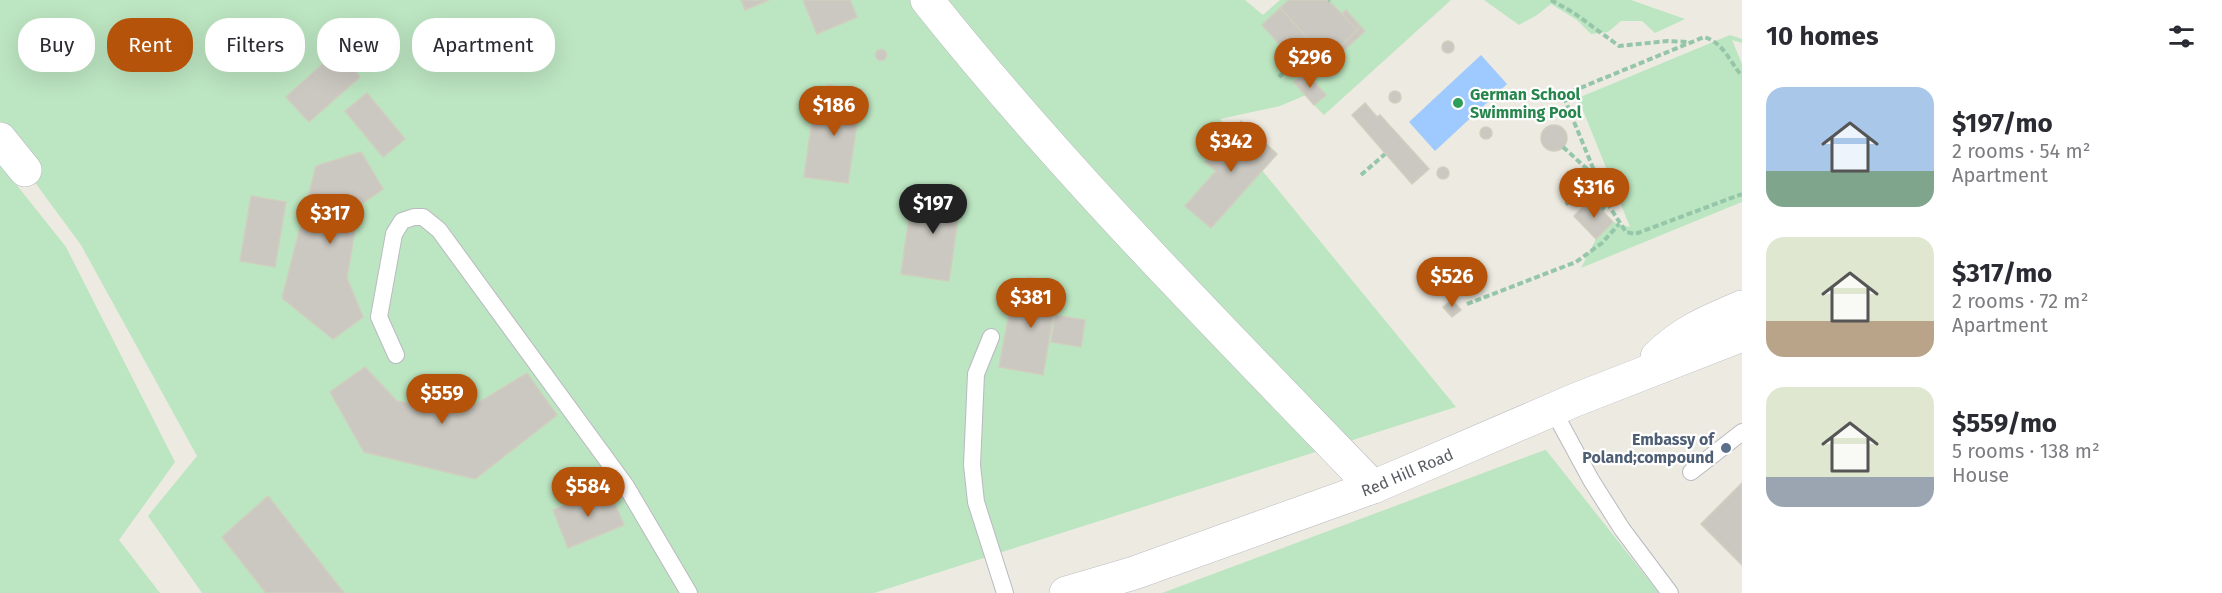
<!DOCTYPE html>
<meta charset="utf-8">
<style>
:root{--surface:#fff;--page:#f7f7f7;--text:#2b2b33;--muted:#7c7c81;--accent:#b45309}
body{margin:0;font-family:"Fira Sans",sans-serif;background:var(--page);color:var(--text);height:100vh;display:flex;flex-direction:column;font-size:22px;white-space:nowrap}
*{box-sizing:border-box;margin:0}
p{font-size:20px;color:var(--muted)}
.icon{flex:none;width:33px;height:33px;fill:none;stroke:currentColor;stroke-width:2;stroke-linecap:round;stroke-linejoin:round}
.map{position:relative;flex:1;overflow:hidden}
.drawer{display:flex;flex-direction:column;background:var(--surface);width:480px}
.drawer>*{flex:none}
.guide{position:absolute;left:18px;top:18px;width:570px;height:54px;display:flex;gap:12px}
.price{position:absolute;translate:-50% -51px;padding:0 14px;border-radius:21px;background:var(--accent);color:#fff;font-size:20px;line-height:39px;filter:drop-shadow(0 2px 3px #0008)}
.price::after{content:'';position:absolute;left:50%;top:36px;width:18px;height:14px;margin-left:-9px;background:inherit;clip-path:polygon(0 0,100% 0,50% 100%)}
.price.current{background:#222;color:#fff}
ul{padding:0;list-style:none}
li{display:flex;align-items:center;gap:18px;height:150px;padding:0 24px}
li span{display:grid;place-items:center;flex:none;width:168px;height:120px;border-radius:18px;color:#555}
li>.icon{margin-inline-start:auto}
span .icon{width:72px;height:72px;fill:#fffc;stroke-width:1}
li b{font-size:26px}
h2{display:flex;justify-content:space-between;align-items:center;height:72px;padding:0 24px;font-size:26px}
.chip{padding:0 21px;border-radius:24px;background:var(--surface);box-shadow:0 6px 24px #0002;font-size:21px;line-height:54px}
.chip.current{background:var(--accent);color:#fff}
main{display:flex;flex:1;min-height:0}
.map>svg:first-child{display:block}
.green{fill:#bce5c1}
.water{fill:#9ecaff}
.building{fill:#cac8c0;stroke:#d1cebf;stroke-width:1.5}
.lines{fill:none;stroke-linecap:round;stroke-linejoin:round}
.lane-casing{stroke:#b9bac0;stroke-width:18}
.street-casing{stroke:#b9bac0;stroke-width:34}
.secondary-casing{stroke:#babcc3;stroke-width:34}
.path{stroke:#95c6a9;stroke-width:4;stroke-dasharray:6 3;stroke-linecap:butt}
.lane{stroke:#fff;stroke-width:16}
.street{stroke:#fff;stroke-width:33}
.secondary{stroke:#fff;stroke-width:33}
.leisure-dot{fill:#2e9e5b;stroke:#fff;stroke-width:2}
.service-dot{fill:#5c6f8a;stroke:#fff;stroke-width:2}
.labels{text-anchor:middle;stroke-width:4.5;stroke-linejoin:round;paint-order:stroke}
.leisure-label{font-size:16px;font-weight:bold;fill:#27864d;stroke:#fff;text-anchor:start}
.service-label{font-size:16px;font-weight:bold;fill:#4e5e75;stroke:#fff;text-anchor:end}
.street-label{font-size:16px;fill:#595c62;stroke:#fff}
</style>
<main>
<div class="map">
<svg width="1742" height="593" viewBox="0 0 1742 593">
<rect width="100%" height="100%" fill="#edebe1"/>
<g class="green">
<path d="M0,0H1245L1263,15L1280,0H1289L1269,19L1325,67L1365,31L1346,11L1342,14L1328,0H1451L1324,115L1314,105L1326,95L1320,89L1280,106L1220,119L1456,407L874,593H202L148,516L197,456L81,245L0,135Z"/>
<path d="M1484,0H1631L1685,19L1655,33L1642,21H1621L1608,32L1591,34L1577,20L1551,4L1537,15L1519,25Z"/>
<path d="M1730,35L1742,39V43L1732,40L1742,64V202L1581,268L1596,239L1613,222L1630,227L1578,98Z"/>
<path d="M0,164L66,247L175,462L119,540L160,593H0Z"/>
<path d="M1546,450L1659,593H1162L1545,450Z"/>
</g>
<path class="water" d="M1481,55L1507,84L1435,151L1409,122Z"/>
<g class="building">
<path d="M741,0H769L745,10Z"/>
<path d="M803,0H850L857,17L817,34Z"/>
<path d="M1289,0H1328L1357,30L1327,59L1280,8Z"/>
<path d="M1280,8L1327,59L1361,27L1365,31L1312,80L1262,25Z"/>
<path d="M1346,10L1361,27L1357,30L1342,14Z"/>
<circle cx="1448" cy="47" r="6"/>
<circle cx="881" cy="55" r="5.5"/>
<path d="M337,51L360,77L309,122L286,97Z"/>
<path d="M1305,72L1326,95L1314,105L1294,82Z"/>
<path d="M828,85L862,90L848,183L804,177L812,121L823,123Z"/>
<circle cx="1395" cy="97" r="6"/>
<path d="M367,93L405,139L383,157L345,111Z"/>
<path d="M1365,103L1377,117L1380,115L1429,169L1412,184L1352,115Z"/>
<path d="M1241,121L1277,154L1211,228L1185,206L1216,171L1205,162Z"/>
<circle cx="1554" cy="138" r="13"/>
<circle cx="1486" cy="133" r="6"/>
<path d="M361,152L383,189L359,206L347,278L363,317L333,339L282,298L316,166Z"/>
<circle cx="1443" cy="173" r="6"/>
<path d="M924,185L962,190L949,281L901,274L909,218L920,219Z"/>
<path d="M251,196L286,202L275,267L240,261Z"/>
<path d="M1591,199L1613,222L1596,239L1574,216Z"/>
<path d="M1028,277L1059,282L1043,375L999,367L1009,314L1021,316Z"/>
<path d="M1452,300L1461,310L1452,317L1443,307Z"/>
<path d="M1055,315L1085,320L1081,347L1051,342Z"/>
<path d="M365,367L397,401L460,414L527,373L557,415L475,479L364,452L330,392Z"/>
<path d="M1742,483V565L1701,524Z"/>
<path d="M608,487L624,525L568,548L553,510Z"/>
<path d="M268,496L344,593H266L222,537Z"/>
</g>
<g class="lines">
<g class="lane-casing">
<g id="lane">
<path d="M991,337L976,374L972,465L976,502L1005,593"/>
<path d="M396,355L379,317L394,234L402,221L414,217H423L439,230L626,486L689,593"/>
<path d="M1553,410L1591,480L1622,529L1670,593"/>
<path d="M1691,472L1742,432"/>
</g>
</g>
<g class="street-casing">
<g id="street">
<path d="M927,0C1064,172 1220,328 1373,487"/>
<path d="M0,139L25,170"/>
</g>
</g>
<g class="secondary-casing">
<g id="secondary">
<path d="M1657,357C1682,332 1709,321 1742,307"/>
<path id="s1" d="M1066,593L1134,573L1373,487L1575,400L1742,335"/>
</g>
</g>
<g class="path">
<path d="M1329,0L1330,1"/>
<path d="M1551,0L1574,13L1619,46L1668,41L1689,42"/>
<path d="M1279,77L1284,72"/>
<path d="M1563,147L1597,178L1564,206"/>
<path d="M1361,175L1385,154"/>
<path d="M1607,203L1626,232L1635,234L1742,194"/>
<path d="M1602,210L1607,202L1563,95L1704,37C1724,43 1729,61 1742,76"/>
<path d="M1467,304L1576,262L1602,243L1619,224"/>
</g>
<use href="#lane" class="lane"/>
<use href="#street" class="street"/>
<use href="#secondary" class="secondary"/>
</g>
<circle class="leisure-dot" cx="1458" cy="103" r="6"/>
<circle class="service-dot" cx="1726" cy="448" r="6"/>
<g class="labels">
<g class="leisure-label">
<text x="1470" y="100">German School<tspan x="1470" dy="18">Swimming Pool</tspan></text>
</g>
<g class="service-label">
<text x="1714" y="445">Embassy of<tspan x="1714" dy="18">Poland;compound</tspan></text>
</g>
<g class="street-label">
<text dy="6" stroke="none"><textPath href="#s1" startOffset="362">Red Hill Road</textPath></text>
</g>
</g>
</svg>
<b class="price" style="left:1310px;top:89px">$296</b>
<b class="price" style="left:834px;top:137px">$186</b>
<b class="price" style="left:1231px;top:173px">$342</b>
<b class="price" style="left:1594px;top:219px">$316</b>
<b class="price current" style="left:933px;top:235px">$197</b>
<b class="price" style="left:330px;top:245px">$317</b>
<b class="price" style="left:1452px;top:308px">$526</b>
<b class="price" style="left:1031px;top:329px">$381</b>
<b class="price" style="left:442px;top:425px">$559</b>
<b class="price" style="left:588px;top:518px">$584</b>
<div class="guide">
<a class="chip">Buy</a>
<a class="chip current">Rent</a>
<a class="chip">Filters</a>
<a class="chip">New</a>
<a class="chip">Apartment</a>
</div>
</div>
<section class="drawer">
<h2>10 homes<svg class="icon" aria-label="filters" viewBox="0 0 24 24"><path d="M4 7h16M4 17h16"/><circle cx="9" cy="7" r="2"/><circle cx="15" cy="17" r="2"/></svg></h2>
<ul>
<li><span style="background:linear-gradient(#a9c7e8 70%,#7fa58c 0)"><svg class="icon" aria-label="home" viewBox="0 0 24 24"><path d="M3 11l9-7 9 7M6 9v11h12V9"/></svg></span><div><b>$197/mo</b><p>2 rooms · 54 m²</p><p>Apartment</p></div></li>
<li><span style="background:linear-gradient(#dfe7d0 70%,#b9a48a 0)"><svg class="icon" aria-label="home" viewBox="0 0 24 24"><path d="M3 11l9-7 9 7M6 9v11h12V9"/></svg></span><div><b>$317/mo</b><p>2 rooms · 72 m²</p><p>Apartment</p></div></li>
<li><span style="background:linear-gradient(#dfe7d0 75%,#9aa5b1 0)"><svg class="icon" aria-label="home" viewBox="0 0 24 24"><path d="M3 11l9-7 9 7M6 9v11h12V9"/></svg></span><div><b>$559/mo</b><p>5 rooms · 138 m²</p><p>House</p></div></li>
</ul>
</section>
</main>
